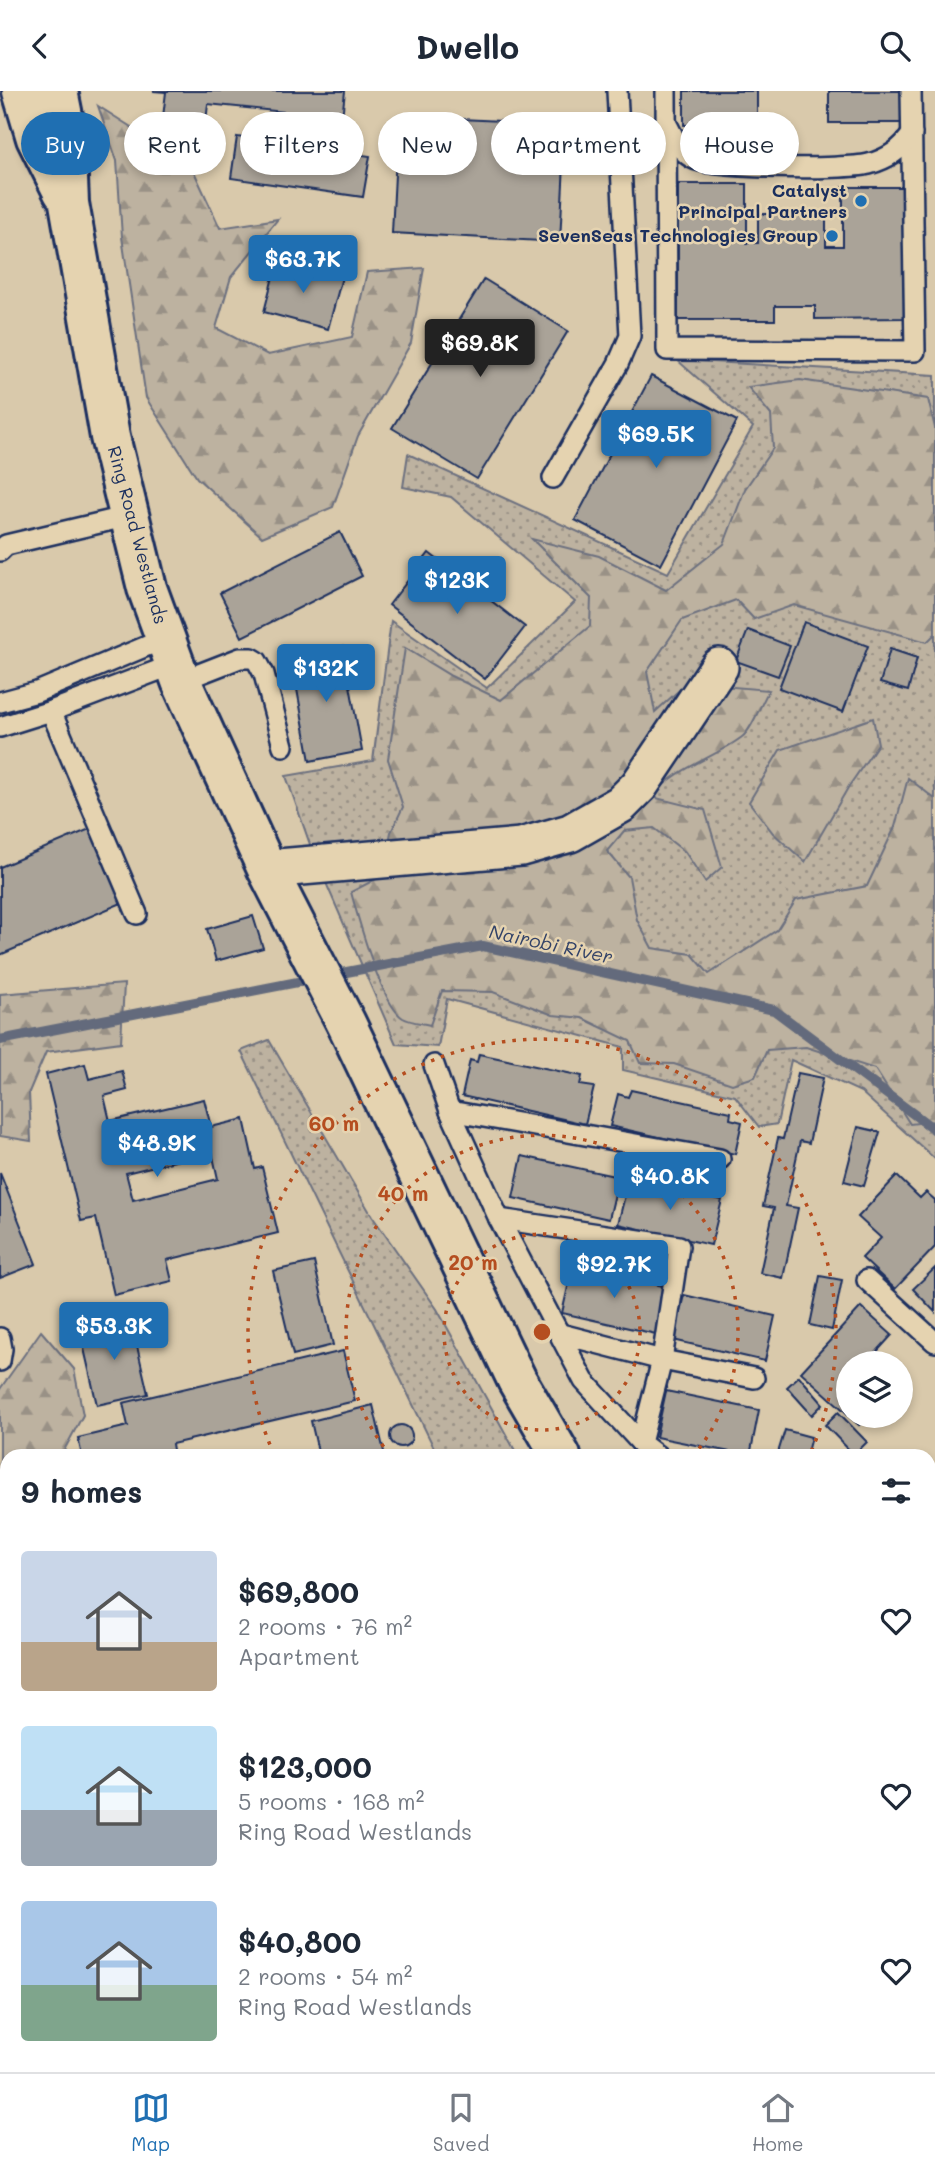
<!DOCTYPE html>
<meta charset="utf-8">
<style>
:root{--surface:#fff;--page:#f2f2f3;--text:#1f2937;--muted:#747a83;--line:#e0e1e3;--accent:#1f6fb2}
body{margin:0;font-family:Mali,sans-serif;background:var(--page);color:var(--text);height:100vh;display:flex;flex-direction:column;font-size:26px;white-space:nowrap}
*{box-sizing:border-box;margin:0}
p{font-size:23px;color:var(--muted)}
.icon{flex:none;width:38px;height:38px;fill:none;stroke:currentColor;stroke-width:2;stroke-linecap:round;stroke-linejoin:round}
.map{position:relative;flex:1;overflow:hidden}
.details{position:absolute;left:0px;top:1358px;width:936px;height:623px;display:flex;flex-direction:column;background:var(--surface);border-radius:21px 21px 0 0;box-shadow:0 4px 10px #0003}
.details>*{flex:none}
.guide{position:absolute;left:21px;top:21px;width:894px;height:63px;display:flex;gap:14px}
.controls{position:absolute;left:836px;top:1260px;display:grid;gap:14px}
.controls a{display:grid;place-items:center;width:77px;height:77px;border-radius:50%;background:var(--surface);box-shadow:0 4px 10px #0003;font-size:35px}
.price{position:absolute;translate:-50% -60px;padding:0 16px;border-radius:7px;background:var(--accent);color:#fff;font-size:23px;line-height:46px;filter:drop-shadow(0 2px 4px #0008)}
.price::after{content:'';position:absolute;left:50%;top:42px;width:21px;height:16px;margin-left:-10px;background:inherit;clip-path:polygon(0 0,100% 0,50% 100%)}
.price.current{background:#222;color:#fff}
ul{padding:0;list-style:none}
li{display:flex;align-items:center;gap:21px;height:175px;padding:0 21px}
li span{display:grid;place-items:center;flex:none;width:196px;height:140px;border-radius:7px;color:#555}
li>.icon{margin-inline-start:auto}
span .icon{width:84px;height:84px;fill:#fffc;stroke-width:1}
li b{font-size:30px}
h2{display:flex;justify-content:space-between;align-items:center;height:84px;padding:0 21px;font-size:30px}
.chip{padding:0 24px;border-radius:32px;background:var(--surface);box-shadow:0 4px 10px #0003;font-size:24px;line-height:63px}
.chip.current{background:var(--accent);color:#fff}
header{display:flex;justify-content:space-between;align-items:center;height:91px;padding:0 21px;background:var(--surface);font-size:32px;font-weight:700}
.tabs{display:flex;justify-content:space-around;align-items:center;height:98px;border-top:2px solid var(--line);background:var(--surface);font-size:19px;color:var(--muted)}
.tabs a{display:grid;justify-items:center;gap:4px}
.tabs .current{color:var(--accent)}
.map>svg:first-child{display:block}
.grass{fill:url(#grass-dots);stroke:#6c707f;stroke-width:2}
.forest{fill:url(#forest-firs);stroke:#6c707f;stroke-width:2}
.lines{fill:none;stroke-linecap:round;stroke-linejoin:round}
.stream{stroke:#646b7b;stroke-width:10}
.building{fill:#aaa398;stroke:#1b2f5e;stroke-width:2;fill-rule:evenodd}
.service-casing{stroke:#1b2f5e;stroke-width:24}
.minor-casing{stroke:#1b2f5e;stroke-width:42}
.secondary-casing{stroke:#1b2f5e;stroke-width:44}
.service{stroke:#e5d3b0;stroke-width:19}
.minor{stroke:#e5d3b0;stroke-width:37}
.secondary{stroke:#e5d3b0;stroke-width:38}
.ring{fill:none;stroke:#b54e20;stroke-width:3.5;stroke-dasharray:3.5 7}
.poi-dot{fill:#1f6fb2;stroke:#e5d3b0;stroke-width:2.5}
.labels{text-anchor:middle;stroke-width:5;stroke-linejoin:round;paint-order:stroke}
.poi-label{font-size:18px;font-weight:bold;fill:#1b2f5e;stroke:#e5d3b0;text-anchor:end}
.street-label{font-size:18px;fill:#1b2f5e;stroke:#e5d3b0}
.water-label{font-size:19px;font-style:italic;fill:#334368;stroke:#e5d3b0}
.centre{fill:#b54e20;stroke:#e5d3b0;stroke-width:3.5}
.ring-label{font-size:21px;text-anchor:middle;font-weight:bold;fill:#b54e20;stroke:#e5d3b0;stroke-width:5;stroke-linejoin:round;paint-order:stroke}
</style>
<header><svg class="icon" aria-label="back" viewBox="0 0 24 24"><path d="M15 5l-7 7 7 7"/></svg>Dwello<svg class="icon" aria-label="search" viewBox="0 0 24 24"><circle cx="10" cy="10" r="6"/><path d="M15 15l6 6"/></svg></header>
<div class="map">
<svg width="935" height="1981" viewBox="0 0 935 1981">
<defs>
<pattern id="grass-dots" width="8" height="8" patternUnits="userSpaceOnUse" patternTransform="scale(1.75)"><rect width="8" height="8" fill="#bdb2a0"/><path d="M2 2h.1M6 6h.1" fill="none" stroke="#999186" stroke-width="1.8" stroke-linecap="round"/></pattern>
<pattern id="forest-firs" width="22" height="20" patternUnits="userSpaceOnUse" patternTransform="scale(1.75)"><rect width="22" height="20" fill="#bdb2a0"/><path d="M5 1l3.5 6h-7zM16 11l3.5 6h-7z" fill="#999186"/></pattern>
</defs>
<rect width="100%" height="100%" fill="#d9c9ab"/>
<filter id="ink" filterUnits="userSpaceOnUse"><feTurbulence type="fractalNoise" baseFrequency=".0143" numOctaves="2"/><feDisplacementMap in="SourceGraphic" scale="14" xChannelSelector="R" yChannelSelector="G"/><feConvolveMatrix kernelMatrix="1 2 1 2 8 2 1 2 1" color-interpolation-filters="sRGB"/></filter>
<g filter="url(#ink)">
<g class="grass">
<path d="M677,269L935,284V1068L861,1001L791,969L777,1033L759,1036L735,1005L623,979V956L447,908L438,956L396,953L313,762L286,685L373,670L391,530L487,597L575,511L451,406L403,396L408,363L668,482L753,336Z"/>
<path d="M269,949L372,1125L437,1218L518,1365H438L241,960Z"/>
</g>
<g class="forest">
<path d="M98,15L191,74L220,137L278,128L231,186L216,237L268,264L352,246L367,181L424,177L411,252L358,345L333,416L262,446L197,387L146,307L122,146L117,70Z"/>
<path d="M800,289L928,308L935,337V543L927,551L794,514L754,528L736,509L682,529L647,581L655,621L687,592L769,599C762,610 752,639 742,646C713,668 676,676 652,706L705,719L722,776L705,791L685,761L654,737L624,740L607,760L629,786L637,829L652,857L692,863L709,883L777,839L796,809L867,795L895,736L908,687L935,708V1030L910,1033L875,978L806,956L767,959L755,986L732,993L674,973L640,972L630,950L582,927L553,924L493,901L442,900L430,934C422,932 410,931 403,927C382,914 358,827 351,801L382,785L391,741L403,716L388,668L405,557L451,585L501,609L590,535L591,507L532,448L599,465L666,499L724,453L745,398L773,357L771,324L748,296Z"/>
<path d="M873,627L878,653L849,695L805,771L773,742L749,711L780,659Z"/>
<path d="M124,893L121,951L46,961L29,1001L31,1050L0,1045V903Z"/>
<path d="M41,1240L74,1278L83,1324L61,1365H7V1598H0V1298Z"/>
<path d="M290,1974H391L390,1981H289Z"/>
<path d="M634,1974H685L684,1981H631Z"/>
</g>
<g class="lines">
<g class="stream">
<path d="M331,884L483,855L774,919L935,1039"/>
<path d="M0,949L313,888"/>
</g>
</g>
<g class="building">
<path d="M153,0H345L342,27L208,13L206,31L163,26L166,1Z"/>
<path d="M684,0H757V33L684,34Z"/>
<rect x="829" y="0" width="73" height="32"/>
<path d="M398,25L566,33L560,151L392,142Z"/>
<path d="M237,46L370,65L363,106L231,87Z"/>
<path d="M678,93H747V152H758V123H826V155H843V96H905V227L815,228V215H775V229H678Z"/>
<path d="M277,170L342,186L328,238L264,221Z"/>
<path d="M484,188L568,240L477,388L392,337Z"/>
<path d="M651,285L737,330L661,474L575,429Z"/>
<path d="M340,441L362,485L242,546L220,502Z"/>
<path d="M429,462L525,536L485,588L389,514Z"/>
<path d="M804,531L868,555L843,621L779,597Z"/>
<path d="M748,539L790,555L778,585L736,570Z"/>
<path d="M343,556L362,660L310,670L291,565Z"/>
<path d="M890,558L917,567L908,600L880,592Z"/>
<path d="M92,737L124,811L0,864V776Z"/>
<path d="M253,825L263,857L216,870L207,838Z"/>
<path d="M479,963L582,985L580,994L594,996L585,1033L462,1005L470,969L477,971Z"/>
<path d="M85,973L89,988L122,980L127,999L104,1005L110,1030L204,1008L211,1036L244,1028L255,1078L262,1076L278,1142L167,1169L172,1190L114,1204L96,1127L81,1130L46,983ZM212,1061L218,1088L133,1109L126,1082Z"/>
<path d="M798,982L823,987L809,1052L800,1050L786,1115L798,1117L783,1187L760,1182L774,1117L763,1115L778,1047L783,1048Z"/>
<path d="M631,999L731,1021L730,1028L742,1031L735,1063L610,1035L618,1003L628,1006Z"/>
<path d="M858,1036L880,1041L864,1095L844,1090Z"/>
<path d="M522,1065L619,1086L609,1128L513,1107Z"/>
<path d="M0,1082L36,1173L0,1187Z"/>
<path d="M897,1085L920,1107L926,1101L935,1109V1156L895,1198L862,1167L881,1147L858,1126Z"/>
<path d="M629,1088L722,1109L711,1154L618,1133Z"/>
<path d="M314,1171L333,1254L293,1264L273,1180Z"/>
<path d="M573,1174L667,1196L656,1243L562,1222Z"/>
<path d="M935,1177V1221L913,1198Z"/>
<path d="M820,1185L842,1189L832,1239L810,1234Z"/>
<path d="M684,1204L775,1225L765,1270L673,1249Z"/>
<path d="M861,1216L892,1244L873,1265L881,1272H849V1324L801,1281Z"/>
<path d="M131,1229L148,1303L97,1314L80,1240Z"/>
<path d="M343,1260L355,1310L172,1353L174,1365H82L78,1347L128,1335L123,1312Z"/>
<path d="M799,1285L823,1313L812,1324L787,1296Z"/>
<path d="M666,1300L759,1319L750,1365L656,1346Z"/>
<path d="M373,1314L385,1365H319L311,1330Z"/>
<path d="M838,1321L867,1351L854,1364L825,1334Z"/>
<path d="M849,1325H868L859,1334Z"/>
<circle cx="401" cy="1345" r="11"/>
<path d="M785,1339L811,1346L806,1365H777Z"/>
<path d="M935,1606V1661L929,1663V1609Z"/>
<path d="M24,1974H123L139,1981H15Z"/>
<path d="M171,1974H268L267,1981H170Z"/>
<path d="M492,1974H543L541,1981H491Z"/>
<path d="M575,1974H623L621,1981H573Z"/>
<path d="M699,1974H742L741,1981H698Z"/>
<path d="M847,1974H895L891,1981H843Z"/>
</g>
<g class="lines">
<g class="service-casing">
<g id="service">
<path d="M666,0L667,259L915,260L911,0"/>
<path d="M667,33C673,45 679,59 692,67C711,78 845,79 869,73C888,68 902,58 912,43"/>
<path d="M553,387L618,273L630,245L617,0"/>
<path d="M0,460L6,454L129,425"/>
<path d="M181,590L240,567H252L257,570L264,583L283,655"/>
<path d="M0,611L37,601L166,547"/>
<path d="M51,620L137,823"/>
<path d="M0,636L51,620L175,573"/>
<path d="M434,974L450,1020L499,1128L584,1290L641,1352"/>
<path d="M450,1020L720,1068"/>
<path d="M499,1128L679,1155L662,1269L641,1352L658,1365"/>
<path d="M867,1189L935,1251"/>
<path d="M561,1243L662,1269L754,1287"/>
<path d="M0,1247L2,1258L0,1270"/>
<path d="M929,1410L935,1400"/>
<path d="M929,1494L935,1485"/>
<path d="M0,1543L7,1545"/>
<path d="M929,1553L935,1549"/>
<path d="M929,1711L935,1705"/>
<path d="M802,1974L812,1981"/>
<path d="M307,1981L309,1974"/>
<path d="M370,1981L372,1974"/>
<path d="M630,1981L632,1974"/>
</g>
</g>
<g class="minor-casing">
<path id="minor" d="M267,778L521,756L570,742L621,713L639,695L719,576"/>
</g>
<g class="secondary-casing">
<g id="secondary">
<path d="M22,0L36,47L63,101"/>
<path d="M58,0L66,40L69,112L110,346L147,497L181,590L267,778L346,932L517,1289L561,1365"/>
<path d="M929,1775L935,1781"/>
</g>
</g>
<use href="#service" class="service"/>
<use href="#minor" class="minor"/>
<use href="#secondary" class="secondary"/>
</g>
</g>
<g class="ring">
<circle cx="542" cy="1241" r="98"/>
<path d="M390 1364A196 196 0 1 1 694 1364"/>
<path d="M274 1363A294 294 0 1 1 810 1363"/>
</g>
<g class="poi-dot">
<circle cx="861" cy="110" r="7"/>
<circle cx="832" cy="145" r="7"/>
</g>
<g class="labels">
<g class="poi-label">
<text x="847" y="106">Catalyst<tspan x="847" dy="21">Principal Partners</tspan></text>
<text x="818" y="151">SevenSeas Technologies Group</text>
</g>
<g class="street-label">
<text transform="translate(137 444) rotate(75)" y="6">Ring Road Westlands</text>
</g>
<g class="water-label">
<text transform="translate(551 853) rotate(12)" y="7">Nairobi River</text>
</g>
</g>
<circle cx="542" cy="1241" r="10" class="centre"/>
<g class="ring-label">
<text x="334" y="1040">60 m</text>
<text x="403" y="1110">40 m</text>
<text x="473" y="1179">20 m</text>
</g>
</svg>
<div class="controls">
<a><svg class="icon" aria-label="layers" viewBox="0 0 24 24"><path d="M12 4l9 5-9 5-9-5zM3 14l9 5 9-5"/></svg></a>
</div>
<b class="price" style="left:303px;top:204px">$63.7K</b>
<b class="price current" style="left:480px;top:288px">$69.8K</b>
<b class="price" style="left:656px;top:379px">$69.5K</b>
<b class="price" style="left:457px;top:525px">$123K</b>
<b class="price" style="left:326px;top:613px">$132K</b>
<b class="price" style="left:157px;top:1088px">$48.9K</b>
<b class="price" style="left:670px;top:1121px">$40.8K</b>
<b class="price" style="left:614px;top:1209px">$92.7K</b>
<b class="price" style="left:114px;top:1271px">$53.3K</b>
<div class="guide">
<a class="chip current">Buy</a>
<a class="chip">Rent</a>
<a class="chip">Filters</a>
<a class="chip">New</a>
<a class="chip">Apartment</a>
<a class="chip">House</a>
</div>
<section class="details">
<h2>9 homes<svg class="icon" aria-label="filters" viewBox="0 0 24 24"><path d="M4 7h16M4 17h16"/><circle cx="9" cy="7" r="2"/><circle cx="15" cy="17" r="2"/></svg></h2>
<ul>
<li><span style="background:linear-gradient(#c9d6e8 65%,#b9a48a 0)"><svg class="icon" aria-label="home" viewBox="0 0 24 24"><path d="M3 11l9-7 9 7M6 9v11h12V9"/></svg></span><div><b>$69,800</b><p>2 rooms · 76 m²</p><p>Apartment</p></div><svg class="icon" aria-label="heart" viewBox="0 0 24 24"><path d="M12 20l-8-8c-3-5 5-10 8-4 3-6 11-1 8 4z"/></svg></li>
<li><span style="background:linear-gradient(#bfe0f5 60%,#9aa5b1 0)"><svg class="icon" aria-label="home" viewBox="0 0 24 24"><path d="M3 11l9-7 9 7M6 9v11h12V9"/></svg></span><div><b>$123,000</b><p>5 rooms · 168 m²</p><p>Ring Road Westlands</p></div><svg class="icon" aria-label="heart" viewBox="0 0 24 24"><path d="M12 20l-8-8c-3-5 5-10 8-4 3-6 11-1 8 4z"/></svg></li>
<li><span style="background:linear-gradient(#a9c7e8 60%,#7fa58c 0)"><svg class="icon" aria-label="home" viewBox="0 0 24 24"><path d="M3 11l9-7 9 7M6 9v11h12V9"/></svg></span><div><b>$40,800</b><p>2 rooms · 54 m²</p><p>Ring Road Westlands</p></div><svg class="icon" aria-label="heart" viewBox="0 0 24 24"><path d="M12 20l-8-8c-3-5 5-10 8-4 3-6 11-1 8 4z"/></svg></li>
</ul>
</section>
</div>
<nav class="tabs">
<a class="current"><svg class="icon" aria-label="map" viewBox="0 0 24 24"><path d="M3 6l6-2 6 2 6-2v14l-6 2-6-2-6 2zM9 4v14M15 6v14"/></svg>Map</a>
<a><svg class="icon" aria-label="saved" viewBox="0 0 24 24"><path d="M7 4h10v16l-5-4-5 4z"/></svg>Saved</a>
<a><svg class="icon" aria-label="home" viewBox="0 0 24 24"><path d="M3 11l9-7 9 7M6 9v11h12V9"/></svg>Home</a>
</nav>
